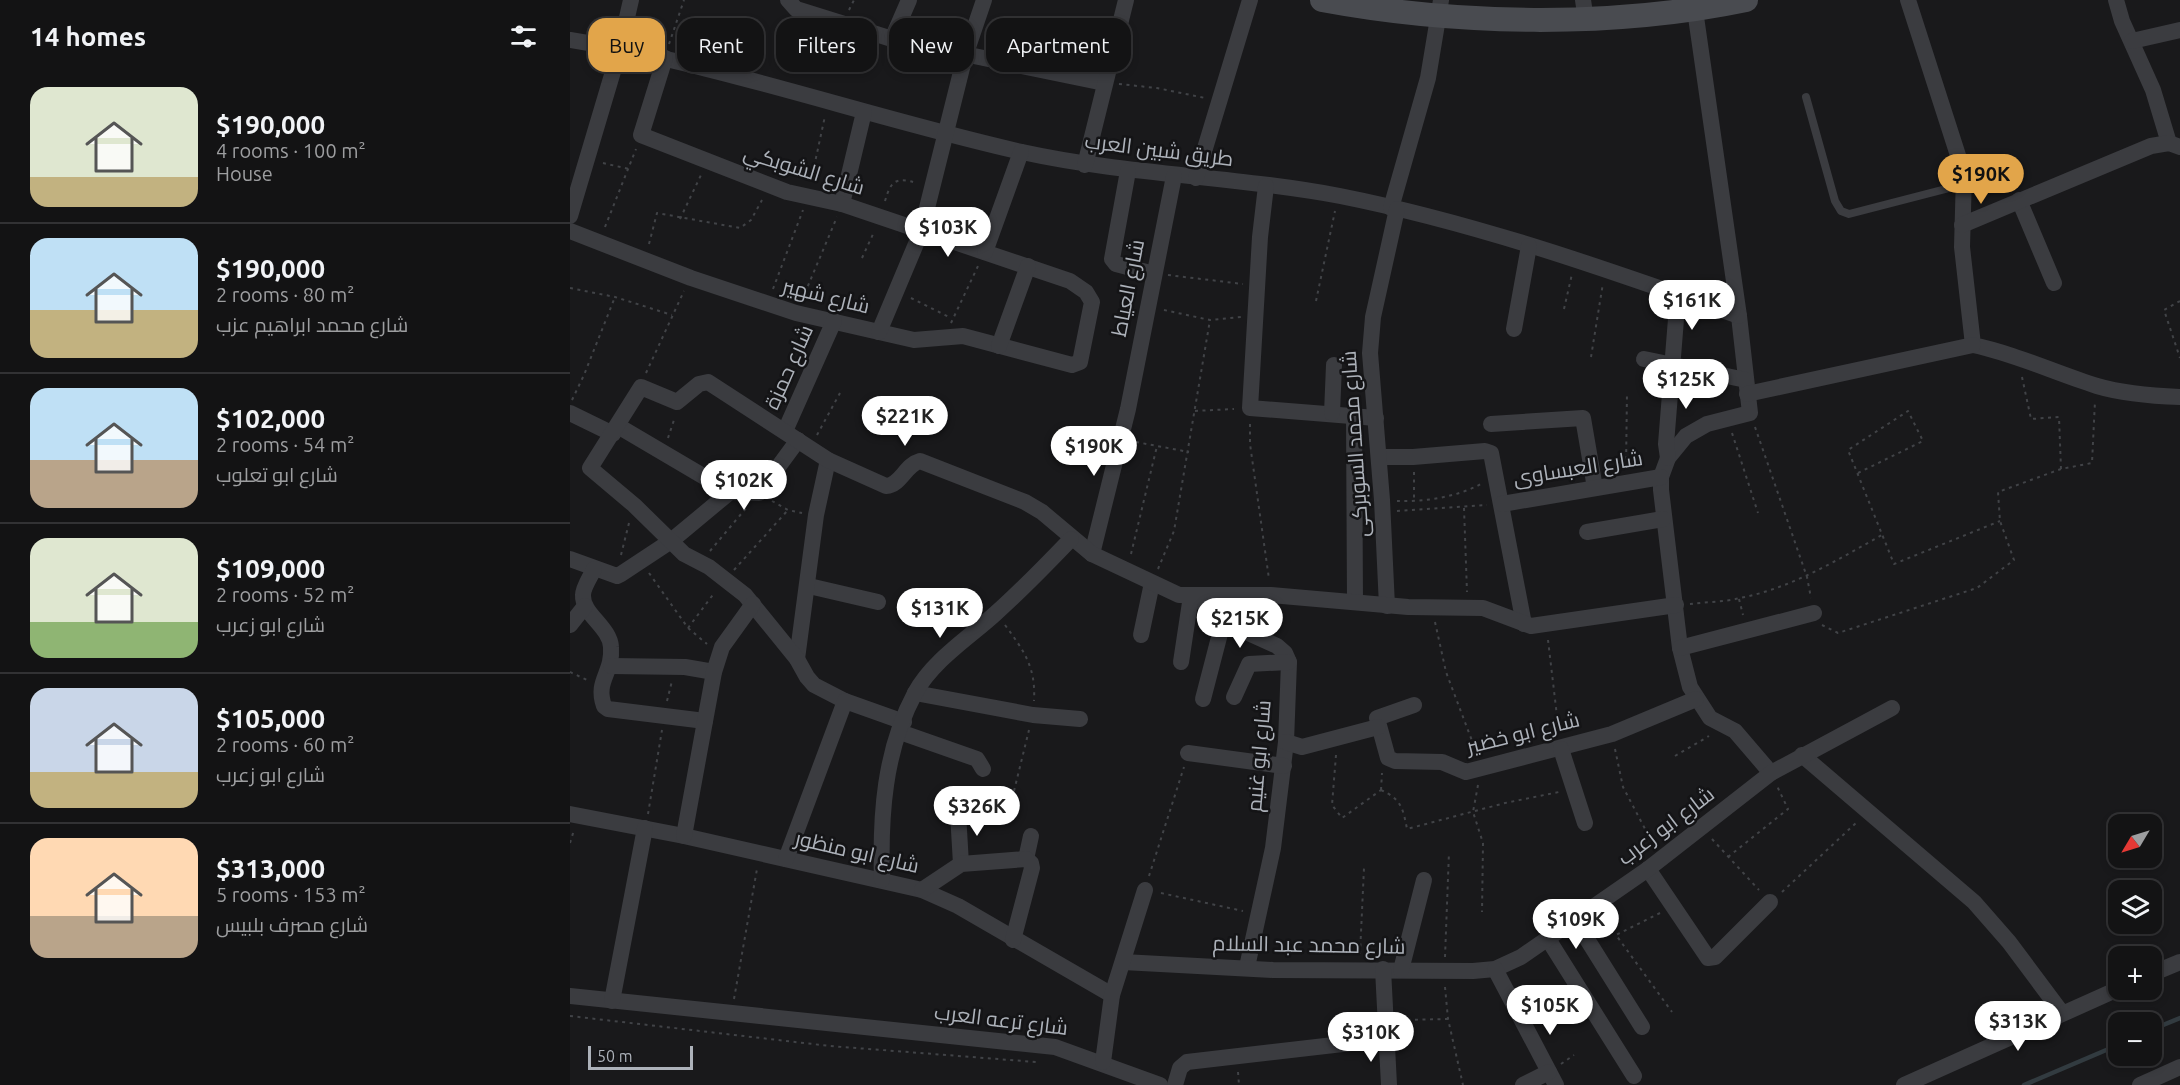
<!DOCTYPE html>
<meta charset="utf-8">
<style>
:root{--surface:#131314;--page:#1c1c1d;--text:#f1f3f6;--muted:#9d9ea0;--line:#323234;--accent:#e2a54a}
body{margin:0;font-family:Ubuntu,Cairo,sans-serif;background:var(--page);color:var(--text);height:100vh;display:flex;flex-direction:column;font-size:22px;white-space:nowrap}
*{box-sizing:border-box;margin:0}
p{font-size:20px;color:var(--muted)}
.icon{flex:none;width:33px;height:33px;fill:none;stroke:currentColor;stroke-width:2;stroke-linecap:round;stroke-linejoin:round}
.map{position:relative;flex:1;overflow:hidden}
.panel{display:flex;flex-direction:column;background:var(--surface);width:570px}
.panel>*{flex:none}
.banner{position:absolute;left:18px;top:18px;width:570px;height:54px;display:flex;gap:12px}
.needle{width:39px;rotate:232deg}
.fabs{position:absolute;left:1538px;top:814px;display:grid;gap:12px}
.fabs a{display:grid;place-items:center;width:54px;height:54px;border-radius:12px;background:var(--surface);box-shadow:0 3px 9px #0003,0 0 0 2px var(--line);font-size:30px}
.scale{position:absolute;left:18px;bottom:15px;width:105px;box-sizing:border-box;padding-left:6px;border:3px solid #adb2ba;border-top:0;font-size:16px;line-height:21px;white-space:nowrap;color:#adb2ba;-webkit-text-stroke:4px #141416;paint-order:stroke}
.price{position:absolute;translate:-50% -51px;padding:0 14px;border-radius:21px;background:#fff;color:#222;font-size:20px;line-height:39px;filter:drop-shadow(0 2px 3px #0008)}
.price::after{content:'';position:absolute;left:50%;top:36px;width:18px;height:14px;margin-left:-9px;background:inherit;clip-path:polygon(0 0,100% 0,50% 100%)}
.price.active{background:var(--accent);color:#111}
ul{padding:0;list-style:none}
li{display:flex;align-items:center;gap:18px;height:150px;padding:0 30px}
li+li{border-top:2px solid var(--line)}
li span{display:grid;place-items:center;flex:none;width:168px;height:120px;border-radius:18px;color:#555}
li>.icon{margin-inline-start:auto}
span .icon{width:72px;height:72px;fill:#fffc;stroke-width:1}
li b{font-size:26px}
h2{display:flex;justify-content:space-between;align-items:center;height:72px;padding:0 30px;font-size:26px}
.pill{padding:0 21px;border-radius:18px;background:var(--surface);box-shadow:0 3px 9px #0003,0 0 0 2px var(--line);font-size:21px;line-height:54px}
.pill.active{background:var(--accent);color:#111}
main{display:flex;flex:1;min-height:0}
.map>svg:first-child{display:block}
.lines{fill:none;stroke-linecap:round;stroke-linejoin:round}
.stream{stroke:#323b40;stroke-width:4.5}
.path{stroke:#414347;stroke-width:2;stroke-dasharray:3 4.5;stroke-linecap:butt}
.lane{stroke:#3b3c40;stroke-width:8}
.street{stroke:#3b3c40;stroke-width:16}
.secondary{stroke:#494b50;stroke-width:24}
.labels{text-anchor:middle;stroke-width:5;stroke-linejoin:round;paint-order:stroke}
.street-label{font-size:21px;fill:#adb2ba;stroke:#141416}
</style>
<main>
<section class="panel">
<h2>14 homes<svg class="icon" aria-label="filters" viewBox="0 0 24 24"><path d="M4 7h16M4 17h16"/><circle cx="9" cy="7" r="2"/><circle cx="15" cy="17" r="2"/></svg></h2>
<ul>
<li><span style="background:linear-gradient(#dfe7d0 75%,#c2b280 0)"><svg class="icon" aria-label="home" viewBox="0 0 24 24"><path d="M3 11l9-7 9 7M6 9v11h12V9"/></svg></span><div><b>$190,000</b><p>4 rooms · 100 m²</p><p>House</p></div></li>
<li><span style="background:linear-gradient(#bfe0f5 60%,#c2b280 0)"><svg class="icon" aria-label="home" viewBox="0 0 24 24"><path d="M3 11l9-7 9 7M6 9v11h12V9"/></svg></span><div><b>$190,000</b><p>2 rooms · 80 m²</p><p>شارع محمد ابراهيم عزب</p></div></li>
<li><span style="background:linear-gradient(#bfe0f5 60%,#b9a48a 0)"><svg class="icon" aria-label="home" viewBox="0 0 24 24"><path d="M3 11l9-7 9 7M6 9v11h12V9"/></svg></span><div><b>$102,000</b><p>2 rooms · 54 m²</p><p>شارع ابو تعلوب</p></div></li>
<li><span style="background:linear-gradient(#dfe7d0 70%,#8fb573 0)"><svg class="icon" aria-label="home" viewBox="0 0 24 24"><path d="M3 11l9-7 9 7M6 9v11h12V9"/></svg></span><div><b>$109,000</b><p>2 rooms · 52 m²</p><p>شارع ابو زعرب</p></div></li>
<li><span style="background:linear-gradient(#c9d6e8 70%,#c2b280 0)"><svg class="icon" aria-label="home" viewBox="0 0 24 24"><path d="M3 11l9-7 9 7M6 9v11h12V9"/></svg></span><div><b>$105,000</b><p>2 rooms · 60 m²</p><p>شارع ابو زعرب</p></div></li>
<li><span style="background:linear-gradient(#ffd9b3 65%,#b9a48a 0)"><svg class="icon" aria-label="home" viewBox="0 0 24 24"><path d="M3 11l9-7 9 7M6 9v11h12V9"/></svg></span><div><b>$313,000</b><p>5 rooms · 153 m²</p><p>شارع مصرف بلبيس</p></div></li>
</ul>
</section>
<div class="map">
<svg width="1610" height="1085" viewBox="0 0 1610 1085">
<rect width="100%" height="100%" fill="#19191b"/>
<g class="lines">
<g class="stream">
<path d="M1581,1030L1610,1018"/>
<path d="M1454,1085L1548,1045"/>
</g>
<g class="path">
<path d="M279,10L284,0"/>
<path d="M99,44L114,0"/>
<path d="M549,84L587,88L635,98"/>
<path d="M33,163L59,169"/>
<path d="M241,181L255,116"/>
<path d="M315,201C321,180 326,177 347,183"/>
<path d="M110,219L131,175"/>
<path d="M35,227L66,149"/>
<path d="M79,244L87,213L170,228L181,220L192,200"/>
<path d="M292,258L304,232"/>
<path d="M598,275L673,284"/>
<path d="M0,288L45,297L102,315"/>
<path d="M203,289L233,210"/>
<path d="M341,298L381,318"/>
<path d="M232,300L267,217"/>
<path d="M746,301L765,211"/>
<path d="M1610,301L1594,310L1610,358"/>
<path d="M994,309L1002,274"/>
<path d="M594,310L640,320L671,317"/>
<path d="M381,323L408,266"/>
<path d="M1021,357L1033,283"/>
<path d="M76,373L114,291"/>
<path d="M1452,377L1461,419L1489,417L1491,469"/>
<path d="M2,400L14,375L45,297"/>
<path d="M625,411L664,409"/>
<path d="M680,424V444L699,579"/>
<path d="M1185,427L1237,577L1241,598"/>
<path d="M1162,433L1188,513"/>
<path d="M247,435L270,393"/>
<path d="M98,438L105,417"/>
<path d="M566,442L619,452"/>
<path d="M1056,467L1057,392"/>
<path d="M844,472V502"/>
<path d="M1288,473L1353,441L1338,411L1278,450L1324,564L1430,521"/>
<path d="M202,501L218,510L232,513"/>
<path d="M827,501C854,502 887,497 911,484"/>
<path d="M894,508L897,592"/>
<path d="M827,511L917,505"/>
<path d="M140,551L177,507"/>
<path d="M561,554L587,446"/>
<path d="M51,555L59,523"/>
<path d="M588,569L604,531L640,320"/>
<path d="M164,570L218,510"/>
<path d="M79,573L118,628L137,644"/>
<path d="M1169,599L1173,615"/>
<path d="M1120,604C1136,602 1154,602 1170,598C1222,588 1267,560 1312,535"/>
<path d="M865,622L876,672L907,754"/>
<path d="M435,625C454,651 466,667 464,701"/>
<path d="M1252,625L1268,633L1407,588L1444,560L1430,521L1428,492L1491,469L1522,463L1525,401"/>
<path d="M118,628L145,592"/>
<path d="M978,640L989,733"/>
<path d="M0,672L19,681"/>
<path d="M97,701L102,681"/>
<path d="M1045,749L1053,787L1084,846"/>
<path d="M766,755L762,805L772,818L811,790"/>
<path d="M1105,756L1139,736"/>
<path d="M908,785L903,812L913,843L912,912"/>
<path d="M811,790C831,799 833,808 837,829L935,803L989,792"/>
<path d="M811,790L812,773"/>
<path d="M444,791L459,730"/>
<path d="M78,814L92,730"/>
<path d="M1142,839L1189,890"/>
<path d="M0,843L4,830"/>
<path d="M1158,857L1218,809L1207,786"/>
<path d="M579,876L614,767"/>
<path d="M1212,892L1287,822"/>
<path d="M591,893L673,911"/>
<path d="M1090,913L1046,935L1102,1012"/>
<path d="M790,954L794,868"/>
<path d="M875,957L879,852"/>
<path d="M875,987L878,1019L893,1085"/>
<path d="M164,999L187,869"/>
<path d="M962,1008L992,989"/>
<path d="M0,1016L260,1046L466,1062"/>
<path d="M830,1020L878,1019"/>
<path d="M991,1064L1004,1055"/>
<path d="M668,1072L669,1085"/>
</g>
<path class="lane" d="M1236,97L1265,201L1271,211L1279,214L1395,184"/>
<g class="street">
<path d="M218,0L226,9L322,39L534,83"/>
<path d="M1013,0L1016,20"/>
<path d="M1129,0L1125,10L1169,316L1180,413L1137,424L1116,436L1098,458L1091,477V490L1110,648L1120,687L1140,718L1165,731L1201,773"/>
<path d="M1338,0L1394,174L1392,247L1403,345C1446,354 1485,373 1527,386C1554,394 1582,396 1610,397"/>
<path d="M1546,0L1552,21L1583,90L1599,143"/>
<path d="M322,39L339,0"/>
<path d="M0,40C153,65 301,118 452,152C557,175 665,176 770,196C906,223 1039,270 1169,316"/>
<path d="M1562,41L1610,30"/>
<path d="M515,165L556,0"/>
<path d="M558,171L542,259L546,264L584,274"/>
<path d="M626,178L680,0"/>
<path d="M696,186L690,237L680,408L806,418"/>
<path d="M1449,200L1484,283"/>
<path d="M272,204L294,112"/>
<path d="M821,208L858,78L871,0"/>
<path d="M0,216L50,48L61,0"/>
<path d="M1392,225L1581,146L1599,143L1610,147"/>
<path d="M0,231L121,278L226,313L344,340L393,336L502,365L510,362L522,302L516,292L500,281L272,204L217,192L71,135L95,58"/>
<path d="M415,252L451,152"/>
<path d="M944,329L959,246"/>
<path d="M309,332L351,232L395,56L414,0"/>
<path d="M429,346L458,266"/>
<path d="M1074,359L1176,380"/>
<path d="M1177,394L1403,345"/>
<path d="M0,413L43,434"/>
<path d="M762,413L764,365"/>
<path d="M784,415L785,602"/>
<path d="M921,424L1013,418L1025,488"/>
<path d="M48,426L160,492L189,493L228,440"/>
<path d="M215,431L264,321"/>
<path d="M809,457H843L915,451L921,453L954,624"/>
<path d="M1098,458L1096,444L1108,294"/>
<path d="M932,504L1091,477"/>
<path d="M1017,532L1093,519"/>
<path d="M522,554L558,409L604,176"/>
<path d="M0,559L47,576L51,574L101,541L160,492"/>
<path d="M24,569C21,576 13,587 13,595C12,614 40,627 41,647C43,674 25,680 34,706L38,709L135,721"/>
<path d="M239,586L308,602"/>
<path d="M628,596L643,617L707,646L715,653L719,662L716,742L703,848L677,967"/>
<path d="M817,606L812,500L800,353L803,317L827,209"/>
<path d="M0,625L15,606"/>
<path d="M571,635L582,583"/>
<path d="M1110,648L1244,613"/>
<path d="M227,659L246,515L258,460"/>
<path d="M611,662L621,596"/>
<path d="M41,666L115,667L144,672"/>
<path d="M345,693L463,715L510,719"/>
<path d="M664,697L679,664L719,662"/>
<path d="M633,699L653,622"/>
<path d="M275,701L244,685L237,677L227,659L175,595L139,567L114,554L64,505L20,468L71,387L107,402L129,384L138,382L258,460L316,486C331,485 335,465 350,461L455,502L472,512L522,554L609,595H701L838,607L913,608L961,626L1106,605"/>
<path d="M844,705L807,718L818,758L825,761L872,762L896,772L1042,734L1126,699"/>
<path d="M330,732L407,759L413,769"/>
<path d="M716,742L732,747L808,727"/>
<path d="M991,749L1015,823"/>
<path d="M618,753L714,766"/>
<path d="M1232,755L1404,902L1439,942L1492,1013"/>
<path d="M388,813L391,864"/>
<path d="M0,814L114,836L352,890L388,906L542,995"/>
<path d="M114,836L144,672L152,647L183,604"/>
<path d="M216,859L275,701L334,722"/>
<path d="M456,859L461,836"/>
<path d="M1078,869L1138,958L1145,957L1200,902"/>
<path d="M312,880C310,816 314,751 345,693C363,660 400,637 426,613C453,589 477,564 501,539"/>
<path d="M352,890L391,864L456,859"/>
<path d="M1005,920L1072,1027"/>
<path d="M978,939L1064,1076"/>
<path d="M443,940L462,868L461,863L456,859"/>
<path d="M553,962L703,970L903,971L925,969L951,957L1078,869L1201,773L1322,708"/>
<path d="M813,969L819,1085"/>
<path d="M925,969L986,1085"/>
<path d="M831,970L854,880"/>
<path d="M1581,974L1610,962"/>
<path d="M0,996L485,1047L590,1085"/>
<path d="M42,1001L75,828"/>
<path d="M533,1062L542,995L575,890"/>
<path d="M605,1085L610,1068L617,1062L816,1039"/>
<path d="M953,1085L979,1072"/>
<path d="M1334,1085L1548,989"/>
<path d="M1570,1085L1610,1067"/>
</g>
<path class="secondary" d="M752,0C886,25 1042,28 1176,0"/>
</g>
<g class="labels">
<g class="street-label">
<text transform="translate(589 150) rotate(7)" y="7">طريق شبين العرب</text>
<text transform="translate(234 170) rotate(17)" y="7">شارع الشوبكي</text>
<text transform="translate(558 288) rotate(-79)" y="7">شارع العياط</text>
<text transform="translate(256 296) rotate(14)" y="7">شارع شهير</text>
<text transform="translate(219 367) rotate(-66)" y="7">شارع حمزة</text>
<text transform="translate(785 444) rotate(-94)" y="7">شارع محمد السوبركى</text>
<text transform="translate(1008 468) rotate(-9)" y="7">شارع العبساوى</text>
<text transform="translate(953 733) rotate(-14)" y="7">شارع ابو خضير</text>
<text transform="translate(689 756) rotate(-85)" y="7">شارع ابو غنيم</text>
<text transform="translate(1096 826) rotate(-37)" y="7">شارع ابو زعرب</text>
<text transform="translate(287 852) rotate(13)" y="7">شارع ابو منظور</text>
<text transform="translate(739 945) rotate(1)" y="7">شارع محمد عبد السلام</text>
<text transform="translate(431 1020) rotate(7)" y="7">شارع ترعه العرب</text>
</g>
</g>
</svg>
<div class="fabs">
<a><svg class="needle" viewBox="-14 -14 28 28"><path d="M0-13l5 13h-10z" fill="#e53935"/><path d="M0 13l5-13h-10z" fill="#9d9ea0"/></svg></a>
<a><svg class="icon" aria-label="layers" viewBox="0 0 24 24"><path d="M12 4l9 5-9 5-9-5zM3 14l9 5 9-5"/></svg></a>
<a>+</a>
<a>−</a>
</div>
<div class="scale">50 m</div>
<b class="price active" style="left:1411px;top:205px">$190K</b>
<b class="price" style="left:378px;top:258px">$103K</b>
<b class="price" style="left:1122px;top:331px">$161K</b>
<b class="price" style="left:1116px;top:410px">$125K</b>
<b class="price" style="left:335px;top:447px">$221K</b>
<b class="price" style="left:524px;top:477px">$190K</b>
<b class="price" style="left:174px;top:511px">$102K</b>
<b class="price" style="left:370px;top:639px">$131K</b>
<b class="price" style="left:670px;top:649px">$215K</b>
<b class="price" style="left:407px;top:837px">$326K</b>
<b class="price" style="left:1006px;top:950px">$109K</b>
<b class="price" style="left:980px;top:1036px">$105K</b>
<b class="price" style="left:1448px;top:1052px">$313K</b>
<b class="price" style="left:801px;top:1063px">$310K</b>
<div class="banner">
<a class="pill active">Buy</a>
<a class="pill">Rent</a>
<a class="pill">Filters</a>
<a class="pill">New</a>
<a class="pill">Apartment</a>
</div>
</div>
</main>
